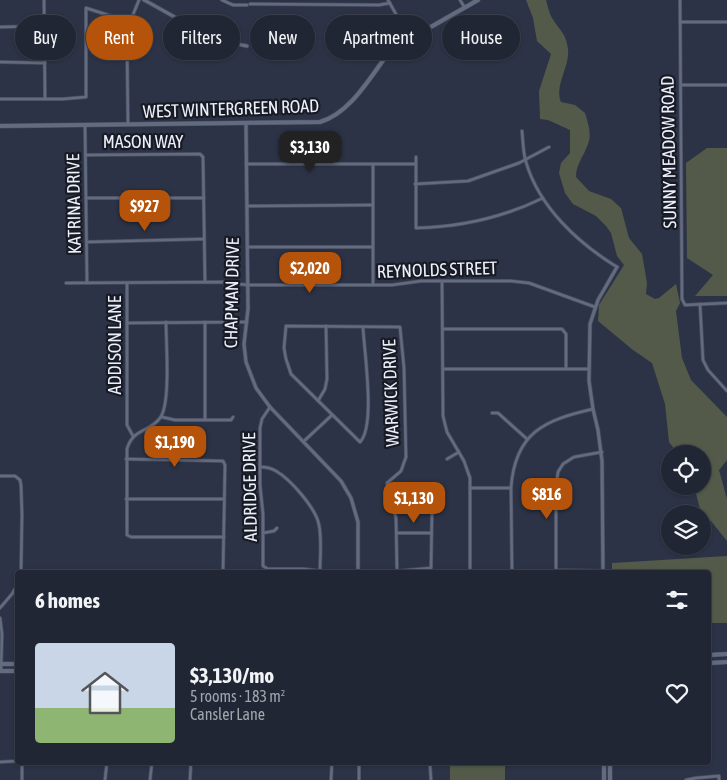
<!DOCTYPE html>
<meta charset="utf-8">
<style>
:root{--surface:#212634;--page:#292e3c;--text:#f1f3f6;--muted:#a2a5ac;--line:#3e434f;--accent:#b45309}
body{margin:0;font-family:"Asap Condensed",sans-serif;background:var(--page);color:var(--text);height:100vh;display:flex;flex-direction:column;font-size:19px;white-space:nowrap}
*{box-sizing:border-box;margin:0}
p{font-size:16px;color:var(--muted)}
.icon{flex:none;width:28px;height:28px;fill:none;stroke:currentColor;stroke-width:2;stroke-linecap:round;stroke-linejoin:round}
.map{position:relative;flex:1;overflow:hidden}
.panel{position:absolute;left:15px;top:570px;width:696px;height:195px;display:flex;flex-direction:column;background:var(--surface);border-radius:5px;box-shadow:0 1px 4px #0004,0 0 0 1px var(--line)}
.panel>*{flex:none}
.banner{position:absolute;left:15px;top:15px;width:698px;height:45px;display:flex;gap:10px}
.controls{position:absolute;left:661px;top:445px;display:grid;gap:10px}
.controls a{display:grid;place-items:center;width:50px;height:50px;border-radius:50%;background:var(--surface);box-shadow:0 1px 4px #0004,0 0 0 1px var(--line);font-size:25px}
.price{position:absolute;translate:-50% -42px;padding:0 11px;border-radius:10px;background:var(--accent);color:#fff;font-size:16px;line-height:32px;filter:drop-shadow(0 1px 2px #0008)}
.price::after{content:'';position:absolute;left:50%;top:30px;width:15px;height:11px;margin-left:-8px;background:inherit;clip-path:polygon(0 0,100% 0,50% 100%)}
.price.active{background:#222;color:#fff}
ul{padding:0;list-style:none}
li{display:flex;align-items:center;gap:15px;height:125px;padding:0 20px}
li span{display:grid;place-items:center;flex:none;width:140px;height:100px;border-radius:5px;color:#555}
li>.icon{margin-inline-start:auto}
span .icon{width:60px;height:60px;fill:#fffc;stroke-width:1}
li b{font-size:21px}
h2{display:flex;justify-content:space-between;align-items:center;height:60px;padding:0 20px;font-size:21px}
.tag{padding:0 18px;border-radius:22px;background:var(--surface);box-shadow:0 1px 4px #0004,0 0 0 1px var(--line);font-size:18px;line-height:45px}
.tag.active{background:var(--accent);color:#fff}
.map>svg:first-child{display:block}
.green{fill:#545a49}
.lines{fill:none;stroke-linecap:round;stroke-linejoin:round}
.minor-casing{stroke:#484e5e;stroke-width:4}
.tertiary-casing{stroke:#484e5e;stroke-width:4.5}
.secondary-casing{stroke:#484e5e;stroke-width:5}
.minor{stroke:#636b81;stroke-width:2.5}
.tertiary{stroke:#636b81;stroke-width:3}
.secondary{stroke:#636b81;stroke-width:4}
.labels{text-anchor:middle;stroke-width:4.5;stroke-linejoin:round;paint-order:stroke}
.street-label{font-size:18px;fill:#ebf0fc;stroke:#181b24}
</style>
<div class="map">
<svg width="727" height="780" viewBox="0 0 727 780">
<rect width="100%" height="100%" fill="#2c3346"/>
<g class="green">
<path d="M526,0H546C548,6 549,13 552,18C560,31 566,33 568,49C570,67 554,85 561,102L575,105L585,113C588,123 592,134 588,144C584,156 576,164 576,177L589,191L611,199L621,208L629,238L642,254L647,283L646,294L655,299L659,298L676,284L680,303L676,311L682,358L691,380L727,417V460L719,470L727,499V541L711,521L701,513L694,486H702V454H678L669,442L665,404L652,363L633,350L598,321L599,305L624,265L617,256L611,233L606,226L596,216L573,204L565,193L559,173L561,163L570,153V130L548,120L540,119L539,91L551,54L537,41L533,18Z"/>
<path d="M707,148H727V296H695L713,275L687,258L686,163Z"/>
<path d="M727,556V623H709V572H612V563Z"/>
<rect x="450" y="763" width="55" height="17"/>
</g>
<g class="lines">
<g class="minor-casing">
<g id="minor">
<path d="M44,0L45,99"/>
<path d="M222,0L233,5H247"/>
<path d="M388,0L410,39"/>
<path d="M460,0L465,8"/>
<path d="M680,0L682,299L685,305L727,303"/>
<path d="M250,4L379,5L390,3"/>
<path d="M680,22H727"/>
<path d="M0,27L45,26"/>
<path d="M0,62L45,63"/>
<path d="M681,85H727"/>
<path d="M0,99H63L86,97V8L130,22"/>
<path d="M128,124L127,44L130,22L139,0"/>
<path d="M85,125L87,283"/>
<path d="M522,131C523,141 523,153 526,162C539,207 578,243 617,267"/>
<path d="M86,155L200,154L203,157L205,282"/>
<path d="M416,157V228C462,227 502,218 543,198"/>
<path d="M246,164H415"/>
<path d="M415,184L468,181L519,163L549,147"/>
<path d="M86,198H204"/>
<path d="M247,206L373,205"/>
<path d="M87,242L204,239"/>
<path d="M247,247H373"/>
<path d="M442,281L443,416L447,432L464,461L470,478V572"/>
<path d="M66,283L225,282L247,285H392L421,281H511L529,283L595,307"/>
<path d="M127,283V425L133,436"/>
<path d="M373,285V164"/>
<path d="M700,304L703,360L708,370L727,391"/>
<path d="M166,322C166,343 171,404 160,418C149,433 133,428 127,449V535L131,537H224"/>
<path d="M205,322V420"/>
<path d="M127,323L247,322"/>
<path d="M363,327C364,351 376,426 360,442L291,374L286,359L284,348L286,326L400,327L404,368L406,457L401,471L387,483L396,518L397,571"/>
<path d="M443,329H562L566,334V369"/>
<path d="M443,369H589"/>
<path d="M318,401L325,389L327,379L326,326"/>
<path d="M270,407L262,419L260,428V485L263,514V566L268,569H304L330,572"/>
<path d="M492,413H498L527,439"/>
<path d="M162,417L175,420H231L233,417"/>
<path d="M303,442L331,416"/>
<path d="M602,452L574,457L563,464L558,472L556,487V570L603,571"/>
<path d="M126,459L223,461L225,465L223,572"/>
<path d="M447,459L459,452"/>
<path d="M261,467C266,467 271,468 276,471C290,479 316,508 319,525C322,539 320,557 320,572"/>
<path d="M0,476H15L20,480L21,485L22,515L21,572"/>
<path d="M470,488H511"/>
<path d="M126,499H224"/>
<path d="M263,533L274,531L277,528"/>
<path d="M397,533H431"/>
<path d="M351,572H371"/>
<path d="M386,572L431,568L432,511L430,505"/>
<path d="M512,572L511,488C515,432 545,420 593,409"/>
<path d="M0,608L12,594L18,584"/>
<path d="M0,618L2,634L1,671"/>
<path d="M0,762L18,761"/>
<path d="M22,762V780"/>
<path d="M359,763H426L430,764L431,780"/>
<path d="M105,780L107,762"/>
<path d="M150,780L152,762"/>
<path d="M190,780L191,762"/>
<path d="M331,780L332,762"/>
<path d="M359,780V762"/>
<path d="M686,780L696,778L719,776V780"/>
</g>
</g>
<g class="tertiary-casing">
<g id="tertiary">
<path d="M144,0C176,17 210,40 247,46"/>
<path d="M246,124L248,309L244,344L246,362L256,388L270,407L341,481L351,498L358,522V572"/>
<path d="M603,572L602,461L598,430L593,409L589,381L590,324L598,300L617,267"/>
</g>
</g>
<g class="secondary-casing">
<g id="secondary">
<path d="M0,126L320,122C350,113 369,79 387,55L394,48L478,0"/>
<path d="M709,655L727,654"/>
<path d="M709,663L727,662"/>
<path d="M0,664H18"/>
<path d="M0,671H18"/>
<path d="M604,780V762"/>
<path d="M610,780V762"/>
</g>
</g>
<use href="#minor" class="minor"/>
<use href="#tertiary" class="tertiary"/>
<use href="#secondary" class="secondary"/>
</g>
<g class="labels">
<g class="street-label">
<text transform="translate(231 109) rotate(-2)" y="6">WEST WINTERGREEN ROAD</text>
<text x="143" y="148">MASON WAY</text>
<text transform="translate(669 152) rotate(-91)" y="6">SUNNY MEADOW ROAD</text>
<text transform="translate(74 204) rotate(-91)" y="6">KATRINA DRIVE</text>
<text transform="translate(437 270) rotate(-2)" y="6">REYNOLDS STREET</text>
<text transform="translate(232 293) rotate(-89)" y="6">CHAPMAN DRIVE</text>
<text transform="translate(115 345) rotate(-90)" y="6">ADDISON LANE</text>
<text transform="translate(391 393) rotate(-92)" y="6">WARWICK DRIVE</text>
<text transform="translate(250 487) rotate(-91)" y="6">ALDRIDGE DRIVE</text>
</g>
</g>
</svg>
<div class="controls">
<a><svg class="icon" aria-label="locate" viewBox="0 0 24 24"><circle cx="12" cy="12" r="6"/><path d="M12 2v4M12 18v4M2 12h4M18 12h4"/></svg></a>
<a><svg class="icon" aria-label="layers" viewBox="0 0 24 24"><path d="M12 4l9 5-9 5-9-5zM3 14l9 5 9-5"/></svg></a>
</div>
<b class="price active" style="left:310px;top:173px">$3,130</b>
<b class="price" style="left:145px;top:232px">$927</b>
<b class="price" style="left:310px;top:294px">$2,020</b>
<b class="price" style="left:175px;top:468px">$1,190</b>
<b class="price" style="left:547px;top:520px">$816</b>
<b class="price" style="left:414px;top:524px">$1,130</b>
<div class="banner">
<a class="tag">Buy</a>
<a class="tag active">Rent</a>
<a class="tag">Filters</a>
<a class="tag">New</a>
<a class="tag">Apartment</a>
<a class="tag">House</a>
</div>
<section class="panel">
<h2>6 homes<svg class="icon" aria-label="filters" viewBox="0 0 24 24"><path d="M4 7h16M4 17h16"/><circle cx="9" cy="7" r="2"/><circle cx="15" cy="17" r="2"/></svg></h2>
<ul>
<li><span style="background:linear-gradient(#c9d6e8 65%,#8fb573 0)"><svg class="icon" aria-label="home" viewBox="0 0 24 24"><path d="M3 11l9-7 9 7M6 9v11h12V9"/></svg></span><div><b>$3,130/mo</b><p>5 rooms · 183 m²</p><p>Cansler Lane</p></div><svg class="icon" aria-label="heart" viewBox="0 0 24 24"><path d="M12 20l-8-8c-3-5 5-10 8-4 3-6 11-1 8 4z"/></svg></li>
</ul>
</section>
</div>
